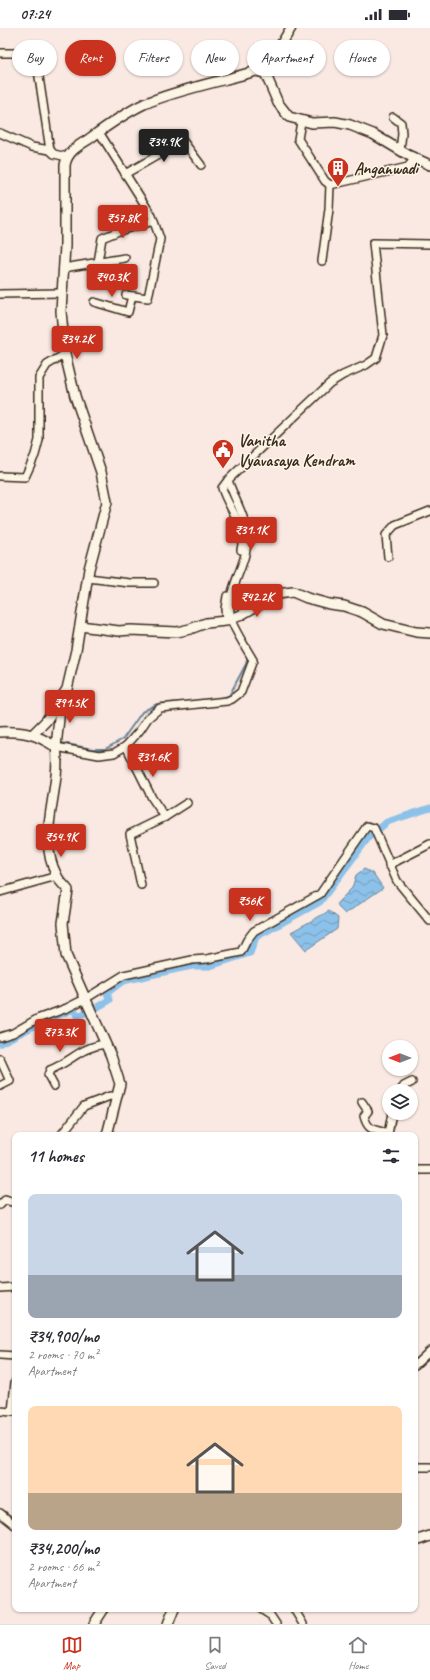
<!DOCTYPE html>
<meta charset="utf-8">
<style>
:root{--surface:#fff;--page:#f2f2f3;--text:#2b2b33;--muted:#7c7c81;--line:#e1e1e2;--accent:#c8321e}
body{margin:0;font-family:Caveat,sans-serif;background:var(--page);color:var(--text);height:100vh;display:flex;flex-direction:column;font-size:15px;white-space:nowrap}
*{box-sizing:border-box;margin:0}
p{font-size:13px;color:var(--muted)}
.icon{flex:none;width:22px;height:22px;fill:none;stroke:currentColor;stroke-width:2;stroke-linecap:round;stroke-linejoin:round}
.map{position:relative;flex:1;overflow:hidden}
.panel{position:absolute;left:12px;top:1104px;width:406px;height:480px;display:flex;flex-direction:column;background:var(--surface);border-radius:8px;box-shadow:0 1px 3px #0004}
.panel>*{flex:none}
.banner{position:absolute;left:12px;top:12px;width:406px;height:36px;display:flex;gap:8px}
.needle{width:26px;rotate:270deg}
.tools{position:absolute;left:382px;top:1012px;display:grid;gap:8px}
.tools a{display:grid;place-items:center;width:36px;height:36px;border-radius:50%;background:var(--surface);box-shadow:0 1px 3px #0004;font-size:20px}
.price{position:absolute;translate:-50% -34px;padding:0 9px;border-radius:4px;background:var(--accent);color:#fff;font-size:13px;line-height:26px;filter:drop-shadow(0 1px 2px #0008)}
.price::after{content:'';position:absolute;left:50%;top:24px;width:12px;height:9px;margin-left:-6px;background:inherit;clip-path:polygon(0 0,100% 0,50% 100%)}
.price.active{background:#222;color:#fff}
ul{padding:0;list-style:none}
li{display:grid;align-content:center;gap:8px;height:212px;padding:0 16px}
li span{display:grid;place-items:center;height:124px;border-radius:8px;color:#555}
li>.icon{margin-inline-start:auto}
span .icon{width:72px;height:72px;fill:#fffc;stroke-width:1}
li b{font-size:17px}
h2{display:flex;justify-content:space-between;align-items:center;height:48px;padding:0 16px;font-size:17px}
.pill{padding:0 14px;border-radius:18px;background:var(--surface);box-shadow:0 1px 3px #0004;font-size:14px;line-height:36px}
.pill.active{background:var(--accent);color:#fff}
.status{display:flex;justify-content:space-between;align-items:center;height:28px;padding:0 20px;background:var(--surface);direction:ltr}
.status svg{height:11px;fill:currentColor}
.dock{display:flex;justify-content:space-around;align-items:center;height:56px;border-top:1px solid var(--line);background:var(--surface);font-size:11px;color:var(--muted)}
.dock a{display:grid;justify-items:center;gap:2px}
.dock .active{color:var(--accent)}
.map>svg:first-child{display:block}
.water{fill:url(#water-waves);stroke:#6c8598}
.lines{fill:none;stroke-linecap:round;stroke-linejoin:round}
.stream{stroke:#6c8598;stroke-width:2}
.canal{stroke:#8cc1e9;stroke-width:7}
.street-casing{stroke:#3b2a1e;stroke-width:10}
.secondary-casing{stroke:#3b2a1e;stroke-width:12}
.street{stroke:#fcf5e5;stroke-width:7}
.secondary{stroke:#fcf5e5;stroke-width:9}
.labels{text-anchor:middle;stroke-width:3;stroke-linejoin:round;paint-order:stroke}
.poi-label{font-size:17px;font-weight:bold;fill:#3b2a1e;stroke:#fcf5e5;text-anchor:start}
</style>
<div class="status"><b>07:24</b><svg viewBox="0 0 49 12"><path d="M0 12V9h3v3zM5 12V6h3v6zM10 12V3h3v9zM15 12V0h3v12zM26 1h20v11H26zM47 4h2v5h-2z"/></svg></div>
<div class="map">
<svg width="430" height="1596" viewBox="0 0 430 1596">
<defs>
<pattern id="water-waves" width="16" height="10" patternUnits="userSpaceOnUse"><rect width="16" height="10" fill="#8cc1e9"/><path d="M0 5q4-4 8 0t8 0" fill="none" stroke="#749dbc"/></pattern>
</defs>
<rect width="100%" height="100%" fill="#f9e9e2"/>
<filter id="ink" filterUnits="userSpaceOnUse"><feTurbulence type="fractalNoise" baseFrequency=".025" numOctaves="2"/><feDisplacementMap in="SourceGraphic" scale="8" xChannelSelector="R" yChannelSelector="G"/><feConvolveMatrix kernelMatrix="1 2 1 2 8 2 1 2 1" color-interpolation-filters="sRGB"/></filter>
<g filter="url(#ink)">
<g class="water">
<path d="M364,841L373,845L383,860L345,886L339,880L337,875L352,860L356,847Z"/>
<path d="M329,883L338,890L337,901L306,922L291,904Z"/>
</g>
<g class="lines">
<path class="stream" d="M62,715L92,721H105L123,711L142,684L157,676L216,671L229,668L246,636L248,628"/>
<g class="canal">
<path d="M379,801L387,794L430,780"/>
<path d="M98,979L110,972L107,965L123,953L182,940L193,938H210L250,925L256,909L320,874L369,809L373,806"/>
<path d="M0,1015L44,993L74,981L77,988L85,985"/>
</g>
<g class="street-casing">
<g id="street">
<path d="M0,25H33L36,29L50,122L54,126L67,129"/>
<path d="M393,89L401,95L402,106L400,122"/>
<path d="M301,94L298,111L325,153L330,157L408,139L415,130"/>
<path d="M99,104L152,188L160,211L148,270L126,267"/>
<path d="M0,105L32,119L50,122"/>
<path d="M125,146L183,113L201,137"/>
<path d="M322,233L329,181L330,157"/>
<path d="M98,234L102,210L119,203L154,193"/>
<path d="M63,240L125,230"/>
<path d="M0,266L62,265"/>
<path d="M94,274L128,284L132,268"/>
<path d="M0,448L25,449L35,427L39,412V350L47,337L65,326"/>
<path d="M228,452L222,460C228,481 247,497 241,522"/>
<path d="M388,529L386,507L395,497L430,483"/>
<path d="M88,550L130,555H154"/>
<path d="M226,593L225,581L227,568"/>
<path d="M126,718L152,770L165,789"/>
<path d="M56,719L99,727L114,725L126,718L140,702L148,690L160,680L227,673L232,671L241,664L253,632C248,623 233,600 231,591C224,563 248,538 247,510C247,490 234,471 228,452L330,355L343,347L366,337L376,330L383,307L373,215L430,216"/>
<path d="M389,837L430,816"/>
<path d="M141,857L130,806L165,789L187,775"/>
<path d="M0,864L57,848"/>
<path d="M0,1009L13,1005L37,991L67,980L85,971L124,947L192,932L207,931L241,924L247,912L254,903L320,866L367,798L374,800L397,853L430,893"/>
<path d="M0,1031L10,1053L0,1058"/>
<path d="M54,1058L48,1047L50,1042C72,1033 80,1019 106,1016"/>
<path d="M400,1063L404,1058L412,1054"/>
<path d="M362,1074L368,1083L364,1088C369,1107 378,1099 388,1107"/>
<path d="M388,1106L392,1085"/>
<path d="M61,1107L84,1078L110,1068L117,1069"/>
<path d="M415,1142H430"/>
<path d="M0,1177L5,1172L15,1175"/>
<path d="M0,1260L15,1259"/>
<path d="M0,1327L15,1328"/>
<path d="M415,1337L430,1323"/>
<path d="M15,1354L12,1384H15"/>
<path d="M0,1383L12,1384"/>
<path d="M415,1439H430"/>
<path d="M0,1485L15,1497"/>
<path d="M261,1581L270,1587L276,1596"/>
<path d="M294,1581L303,1596"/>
</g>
</g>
<g class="secondary-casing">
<g id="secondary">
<path d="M264,45L291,0"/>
<path d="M80,598L119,603L130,602L177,604L190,601L206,595L226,593L239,588L277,566L293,564L307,570L329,576L344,578L362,584L383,596L416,604L430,605"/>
<path d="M0,704C24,703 36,706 56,719C62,762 35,808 57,848C59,853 65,858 68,862L63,895L66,927L111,1028L120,1056L107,1107"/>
<path d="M33,706L46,693L67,661L76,622L89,541L107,474L101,444L75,368L65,326L61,283L65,218V137C67,124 79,117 89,111C104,100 127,84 144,76C179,61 219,54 256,43L264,45L266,47L278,75L289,89L312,95L335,94L350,97L373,106L408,127L430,137"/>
<path d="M56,719L61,671"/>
<path d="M415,1513L430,1508"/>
<path d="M94,1596L103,1582"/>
<path d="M168,1596L174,1581"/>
</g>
</g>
<use href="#street" class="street"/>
<use href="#secondary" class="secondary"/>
</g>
</g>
<defs>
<g id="building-pin" transform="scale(1.15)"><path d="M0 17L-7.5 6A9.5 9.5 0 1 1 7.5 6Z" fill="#c8321e" stroke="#fcf5e5"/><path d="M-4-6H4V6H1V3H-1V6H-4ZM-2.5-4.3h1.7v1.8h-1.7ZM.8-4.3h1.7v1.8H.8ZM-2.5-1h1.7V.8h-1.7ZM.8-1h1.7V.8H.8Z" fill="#fff"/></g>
<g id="civic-pin" transform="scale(1.15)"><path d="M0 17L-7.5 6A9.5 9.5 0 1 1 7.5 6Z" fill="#c8321e" stroke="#fcf5e5"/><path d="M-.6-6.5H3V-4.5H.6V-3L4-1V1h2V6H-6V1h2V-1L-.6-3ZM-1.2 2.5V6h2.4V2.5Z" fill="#fff"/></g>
</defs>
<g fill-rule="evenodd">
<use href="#building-pin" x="338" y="140"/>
<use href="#civic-pin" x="223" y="422"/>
</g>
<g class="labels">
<g class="poi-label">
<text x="354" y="146">Anganwadi</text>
<text x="238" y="418">Vanitha<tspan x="238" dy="20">Vyavasaya Kendram</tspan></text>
</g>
</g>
</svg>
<div class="tools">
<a><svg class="needle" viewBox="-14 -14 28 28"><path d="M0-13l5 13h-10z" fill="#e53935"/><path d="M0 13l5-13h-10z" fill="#7c7c81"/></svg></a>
<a><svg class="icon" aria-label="layers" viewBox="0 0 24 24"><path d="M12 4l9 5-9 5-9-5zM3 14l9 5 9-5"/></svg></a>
</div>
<b class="price active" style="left:164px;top:135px">₹34.9K</b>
<b class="price" style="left:123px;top:211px">₹57.8K</b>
<b class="price" style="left:112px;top:270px">₹40.3K</b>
<b class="price" style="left:77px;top:332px">₹34.2K</b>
<b class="price" style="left:251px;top:523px">₹31.1K</b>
<b class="price" style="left:257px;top:590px">₹42.2K</b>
<b class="price" style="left:70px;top:696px">₹91.5K</b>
<b class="price" style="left:153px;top:750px">₹31.6K</b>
<b class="price" style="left:61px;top:830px">₹54.9K</b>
<b class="price" style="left:250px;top:894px">₹56K</b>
<b class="price" style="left:60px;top:1025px">₹73.3K</b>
<div class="banner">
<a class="pill">Buy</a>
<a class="pill active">Rent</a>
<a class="pill">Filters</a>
<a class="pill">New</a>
<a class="pill">Apartment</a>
<a class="pill">House</a>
</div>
<section class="panel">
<h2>11 homes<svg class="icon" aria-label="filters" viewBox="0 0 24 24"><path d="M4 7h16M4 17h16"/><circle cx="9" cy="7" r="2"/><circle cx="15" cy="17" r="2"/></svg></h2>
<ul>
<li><span style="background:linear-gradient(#c9d6e8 65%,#9aa5b1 0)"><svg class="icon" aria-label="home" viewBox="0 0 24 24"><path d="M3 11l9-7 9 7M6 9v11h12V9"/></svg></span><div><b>₹34,900/mo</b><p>2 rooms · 70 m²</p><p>Apartment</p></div></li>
<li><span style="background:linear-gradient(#ffd9b3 70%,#b9a48a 0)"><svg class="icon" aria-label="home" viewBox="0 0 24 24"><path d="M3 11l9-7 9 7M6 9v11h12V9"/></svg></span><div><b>₹34,200/mo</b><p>2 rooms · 66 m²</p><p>Apartment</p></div></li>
</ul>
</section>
</div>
<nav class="dock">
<a class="active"><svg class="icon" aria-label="map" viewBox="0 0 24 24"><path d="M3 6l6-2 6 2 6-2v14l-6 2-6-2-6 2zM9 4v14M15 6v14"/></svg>Map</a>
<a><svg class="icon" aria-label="saved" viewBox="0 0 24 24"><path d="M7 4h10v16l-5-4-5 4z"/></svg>Saved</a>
<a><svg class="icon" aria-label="home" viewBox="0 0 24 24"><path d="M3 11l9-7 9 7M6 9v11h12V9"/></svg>Home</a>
</nav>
